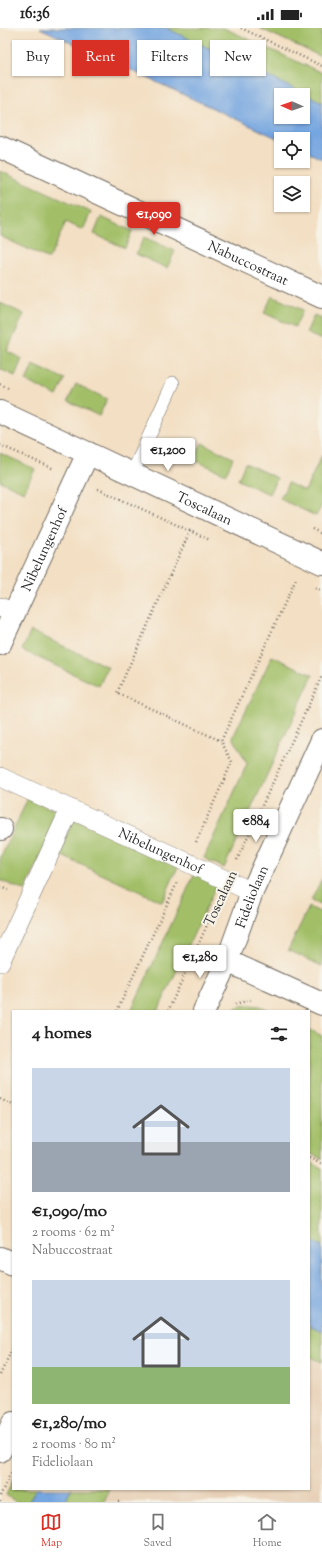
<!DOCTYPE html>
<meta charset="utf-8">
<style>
:root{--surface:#fff;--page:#f6f6f6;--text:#222;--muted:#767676;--line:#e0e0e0;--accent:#d93025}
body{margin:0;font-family:"Sorts Mill Goudy",serif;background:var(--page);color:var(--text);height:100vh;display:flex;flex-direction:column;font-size:15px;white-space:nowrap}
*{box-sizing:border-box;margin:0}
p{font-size:13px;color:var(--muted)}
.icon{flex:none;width:22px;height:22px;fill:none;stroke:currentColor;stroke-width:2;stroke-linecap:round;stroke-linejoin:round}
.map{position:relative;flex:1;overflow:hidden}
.panel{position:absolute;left:12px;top:982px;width:298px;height:480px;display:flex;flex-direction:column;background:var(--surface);border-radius:0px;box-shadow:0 1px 3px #0004}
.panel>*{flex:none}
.top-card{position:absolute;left:12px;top:12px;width:298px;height:36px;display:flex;gap:8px}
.needle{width:26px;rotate:272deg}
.buttons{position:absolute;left:274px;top:60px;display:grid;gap:8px}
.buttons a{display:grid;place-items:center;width:36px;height:36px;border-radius:0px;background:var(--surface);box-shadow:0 1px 3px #0004;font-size:20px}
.price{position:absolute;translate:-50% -34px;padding:0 9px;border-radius:4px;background:#fff;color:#222;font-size:13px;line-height:26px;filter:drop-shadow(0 1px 2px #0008)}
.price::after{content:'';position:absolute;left:50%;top:24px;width:12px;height:9px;margin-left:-6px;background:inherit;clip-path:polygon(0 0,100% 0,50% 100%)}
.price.active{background:var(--accent);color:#fff}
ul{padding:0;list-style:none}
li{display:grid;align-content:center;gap:8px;height:212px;padding:0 20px}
li span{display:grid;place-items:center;height:124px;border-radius:0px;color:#555}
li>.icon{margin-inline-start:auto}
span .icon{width:72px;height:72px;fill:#fffc;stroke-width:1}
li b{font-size:17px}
h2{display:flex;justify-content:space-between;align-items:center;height:48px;padding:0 20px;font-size:17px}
.pill{padding:0 14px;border-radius:0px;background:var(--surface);box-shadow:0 1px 3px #0004;font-size:14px;line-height:36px}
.pill.active{background:var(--accent);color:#fff}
.status{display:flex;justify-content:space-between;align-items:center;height:28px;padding:0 20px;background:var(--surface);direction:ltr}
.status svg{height:11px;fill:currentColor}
.menu{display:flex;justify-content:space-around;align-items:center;height:56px;border-top:1px solid var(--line);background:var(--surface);font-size:11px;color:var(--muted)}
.menu a{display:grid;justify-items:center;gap:2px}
.menu .active{color:var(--accent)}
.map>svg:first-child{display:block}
.built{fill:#e7cfb5}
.green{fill:#a2bf67;stroke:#667549}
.water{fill:#76a6e0;stroke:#506886;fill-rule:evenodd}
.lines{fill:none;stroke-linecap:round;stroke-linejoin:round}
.service-casing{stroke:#716a60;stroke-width:14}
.pedestrian-casing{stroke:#716a60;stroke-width:20}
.minor-casing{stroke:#716a60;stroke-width:24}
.path{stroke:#716a60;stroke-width:2.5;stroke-dasharray:1 3;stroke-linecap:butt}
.service{stroke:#fff;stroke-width:13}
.pedestrian{stroke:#fff;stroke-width:19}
.minor{stroke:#fff;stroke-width:22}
.labels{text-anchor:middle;stroke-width:4;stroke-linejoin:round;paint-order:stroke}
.street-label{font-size:14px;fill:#2b2b2b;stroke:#f7f3e8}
</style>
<div class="status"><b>16:36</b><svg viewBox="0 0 49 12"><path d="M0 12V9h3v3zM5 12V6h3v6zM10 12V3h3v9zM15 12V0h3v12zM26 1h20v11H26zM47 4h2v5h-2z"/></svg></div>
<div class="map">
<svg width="322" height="1474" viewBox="0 0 322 1474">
<rect width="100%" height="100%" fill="#f7f3e8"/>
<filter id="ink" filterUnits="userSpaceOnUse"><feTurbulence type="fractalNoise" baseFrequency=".025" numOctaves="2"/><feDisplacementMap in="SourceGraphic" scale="8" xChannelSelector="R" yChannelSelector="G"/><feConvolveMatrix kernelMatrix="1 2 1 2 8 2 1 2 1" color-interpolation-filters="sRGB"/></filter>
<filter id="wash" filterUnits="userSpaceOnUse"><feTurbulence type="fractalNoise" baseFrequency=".012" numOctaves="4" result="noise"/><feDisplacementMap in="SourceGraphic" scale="16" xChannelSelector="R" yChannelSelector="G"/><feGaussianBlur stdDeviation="0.9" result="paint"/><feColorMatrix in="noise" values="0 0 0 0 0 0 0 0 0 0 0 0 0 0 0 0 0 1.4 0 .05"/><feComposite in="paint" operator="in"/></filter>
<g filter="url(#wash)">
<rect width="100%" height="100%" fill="#f3dfc3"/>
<path class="built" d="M309,1301L322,1307V1474H70L76,1461H309Z"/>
<g class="green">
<path d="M166,0H224L322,45V74Z"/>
<path d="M259,0H322V29Z"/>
<path d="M0,143L91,184L83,202L66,194L49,231L0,208Z"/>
<path d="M101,189L132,203L125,220L94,206Z"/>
<path d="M144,209L175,223L167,240L136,226Z"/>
<path d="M272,268L303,282L295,299L264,285Z"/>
<path d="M0,275L24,286L7,323L22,331L15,348L0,341Z"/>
<path d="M314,287L322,291V312L306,305Z"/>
<path d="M33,337L65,351L57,368L26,353Z"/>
<path d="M76,356L107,371L99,388L68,373Z"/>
<path d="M202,415L233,430L226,446L194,432Z"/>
<path d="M0,425L35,441L24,464L0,453Z"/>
<path d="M322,427V477L316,488L280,471L288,455L305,463Z"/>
<path d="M245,435L277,450L269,466L238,452Z"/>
<path d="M31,603L108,639L99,658L22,622Z"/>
<path d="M272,628L313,647L224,840L204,830L247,736L233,709Z"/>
<path d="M28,770L61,785L25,863L0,852V831Z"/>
<path d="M74,791L178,839L162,874L58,826Z"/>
<path d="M195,845L217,856L158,983H131Z"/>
<path d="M322,850V878L311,873Z"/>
<path d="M309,879L322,885V938L288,922Z"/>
<path d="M250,977L260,978L271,983H231L240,978Z"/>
<path d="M309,1001L322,1008V1131L309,1125Z"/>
<path d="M309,1134L322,1140V1218L309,1212Z"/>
<path d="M309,1297L322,1303V1334L309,1328Z"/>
<path d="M13,1452V1461H36L29,1474H16L6,1467Z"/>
<path d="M71,1461H109L104,1474H65Z"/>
</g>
<g class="water">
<path d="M40,0H166L322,74V131L303,122V111L281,112ZM281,67H303V89H281Z"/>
<path d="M309,1212L322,1218V1303L309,1297Z"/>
<path d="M36,1461H71L65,1474H29Z"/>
</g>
</g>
<g filter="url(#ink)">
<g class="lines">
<g class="service-casing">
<path id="service" d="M132,446L173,355"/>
</g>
<g class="pedestrian-casing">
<g id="pedestrian">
<path d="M0,579L14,585"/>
<path id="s1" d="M0,749L252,864"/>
<path d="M0,934L70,781"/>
</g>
</g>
<g class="minor-casing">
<g id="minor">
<path id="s2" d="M0,119L322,269"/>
<path id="s3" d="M0,384L322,535"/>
<path id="s4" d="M0,616L88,425"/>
<path d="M0,801H1"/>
<path d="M227,933L322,976"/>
<path id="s5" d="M204,983L227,933L252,864L322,712"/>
<path d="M0,1230L13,1236"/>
<path d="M0,1423L13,1395"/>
</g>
</g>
<g class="path">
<path d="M241,0L322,38"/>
<path d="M0,356L8,360"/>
<path d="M0,417L54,441"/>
<path d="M98,461L210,512"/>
<path d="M312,501L322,506"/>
<path d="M190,503L117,665L221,713"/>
<path d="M315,560L322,563"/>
<path d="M196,814L232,734L221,713L296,551"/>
<path d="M237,832L322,648"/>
<path d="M0,859L8,862"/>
<path d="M235,976L251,972"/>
<path d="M117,983L177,855"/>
<path d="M168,983L218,873"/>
<path d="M0,1071L13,1077"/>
<path d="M309,1130L322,1136"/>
<path d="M0,1347L13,1319"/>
<path d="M0,1468L11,1444"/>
<path d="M0,1473V1474"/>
<path d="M118,1474H119"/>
</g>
<use href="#service" class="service"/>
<use href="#pedestrian" class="pedestrian"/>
<use href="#minor" class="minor"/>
</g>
</g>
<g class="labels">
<g class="street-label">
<text dy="5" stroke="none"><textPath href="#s2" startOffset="274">Nabuccostraat</textPath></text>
<text dy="5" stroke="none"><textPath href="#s3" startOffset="226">Toscalaan</textPath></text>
<text dy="5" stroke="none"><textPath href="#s4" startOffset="105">Nibelungenhof</textPath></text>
<text dy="5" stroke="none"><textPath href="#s1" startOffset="177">Nibelungenhof</textPath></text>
<text dy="5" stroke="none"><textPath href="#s5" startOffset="124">Fideliolaan</textPath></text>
<text transform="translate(220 870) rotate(-65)" y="5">Toscalaan</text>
</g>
</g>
</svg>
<div class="buttons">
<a><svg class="needle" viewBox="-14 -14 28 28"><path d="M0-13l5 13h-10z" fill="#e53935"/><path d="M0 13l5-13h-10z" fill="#767676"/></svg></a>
<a><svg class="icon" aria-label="locate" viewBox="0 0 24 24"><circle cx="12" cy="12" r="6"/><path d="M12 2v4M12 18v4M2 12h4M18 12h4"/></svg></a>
<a><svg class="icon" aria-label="layers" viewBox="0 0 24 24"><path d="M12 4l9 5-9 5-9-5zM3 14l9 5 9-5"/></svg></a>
</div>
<b class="price active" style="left:154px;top:208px">€1,090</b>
<b class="price" style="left:168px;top:444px">€1,200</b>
<b class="price" style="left:256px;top:815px">€884</b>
<b class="price" style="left:200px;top:951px">€1,280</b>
<div class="top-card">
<a class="pill">Buy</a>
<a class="pill active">Rent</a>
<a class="pill">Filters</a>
<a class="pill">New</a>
</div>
<section class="panel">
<h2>4 homes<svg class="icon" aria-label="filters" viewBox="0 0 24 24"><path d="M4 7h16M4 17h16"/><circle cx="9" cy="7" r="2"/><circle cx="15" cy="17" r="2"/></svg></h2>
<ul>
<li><span style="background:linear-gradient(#c9d6e8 60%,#9aa5b1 0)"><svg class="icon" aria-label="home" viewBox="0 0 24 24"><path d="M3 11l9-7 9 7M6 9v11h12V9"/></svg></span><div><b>€1,090/mo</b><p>2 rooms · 62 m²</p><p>Nabuccostraat</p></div></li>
<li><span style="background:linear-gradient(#c9d6e8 70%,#8fb573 0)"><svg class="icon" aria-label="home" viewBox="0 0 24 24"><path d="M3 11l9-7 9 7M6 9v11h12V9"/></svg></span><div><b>€1,280/mo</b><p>2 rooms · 80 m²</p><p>Fideliolaan</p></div></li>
</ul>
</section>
</div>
<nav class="menu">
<a class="active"><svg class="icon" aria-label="map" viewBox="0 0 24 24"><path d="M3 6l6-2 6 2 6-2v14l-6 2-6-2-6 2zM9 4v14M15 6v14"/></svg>Map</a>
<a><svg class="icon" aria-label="saved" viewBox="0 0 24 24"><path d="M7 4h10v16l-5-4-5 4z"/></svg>Saved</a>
<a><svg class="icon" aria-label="home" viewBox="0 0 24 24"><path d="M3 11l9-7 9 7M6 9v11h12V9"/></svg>Home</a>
</nav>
